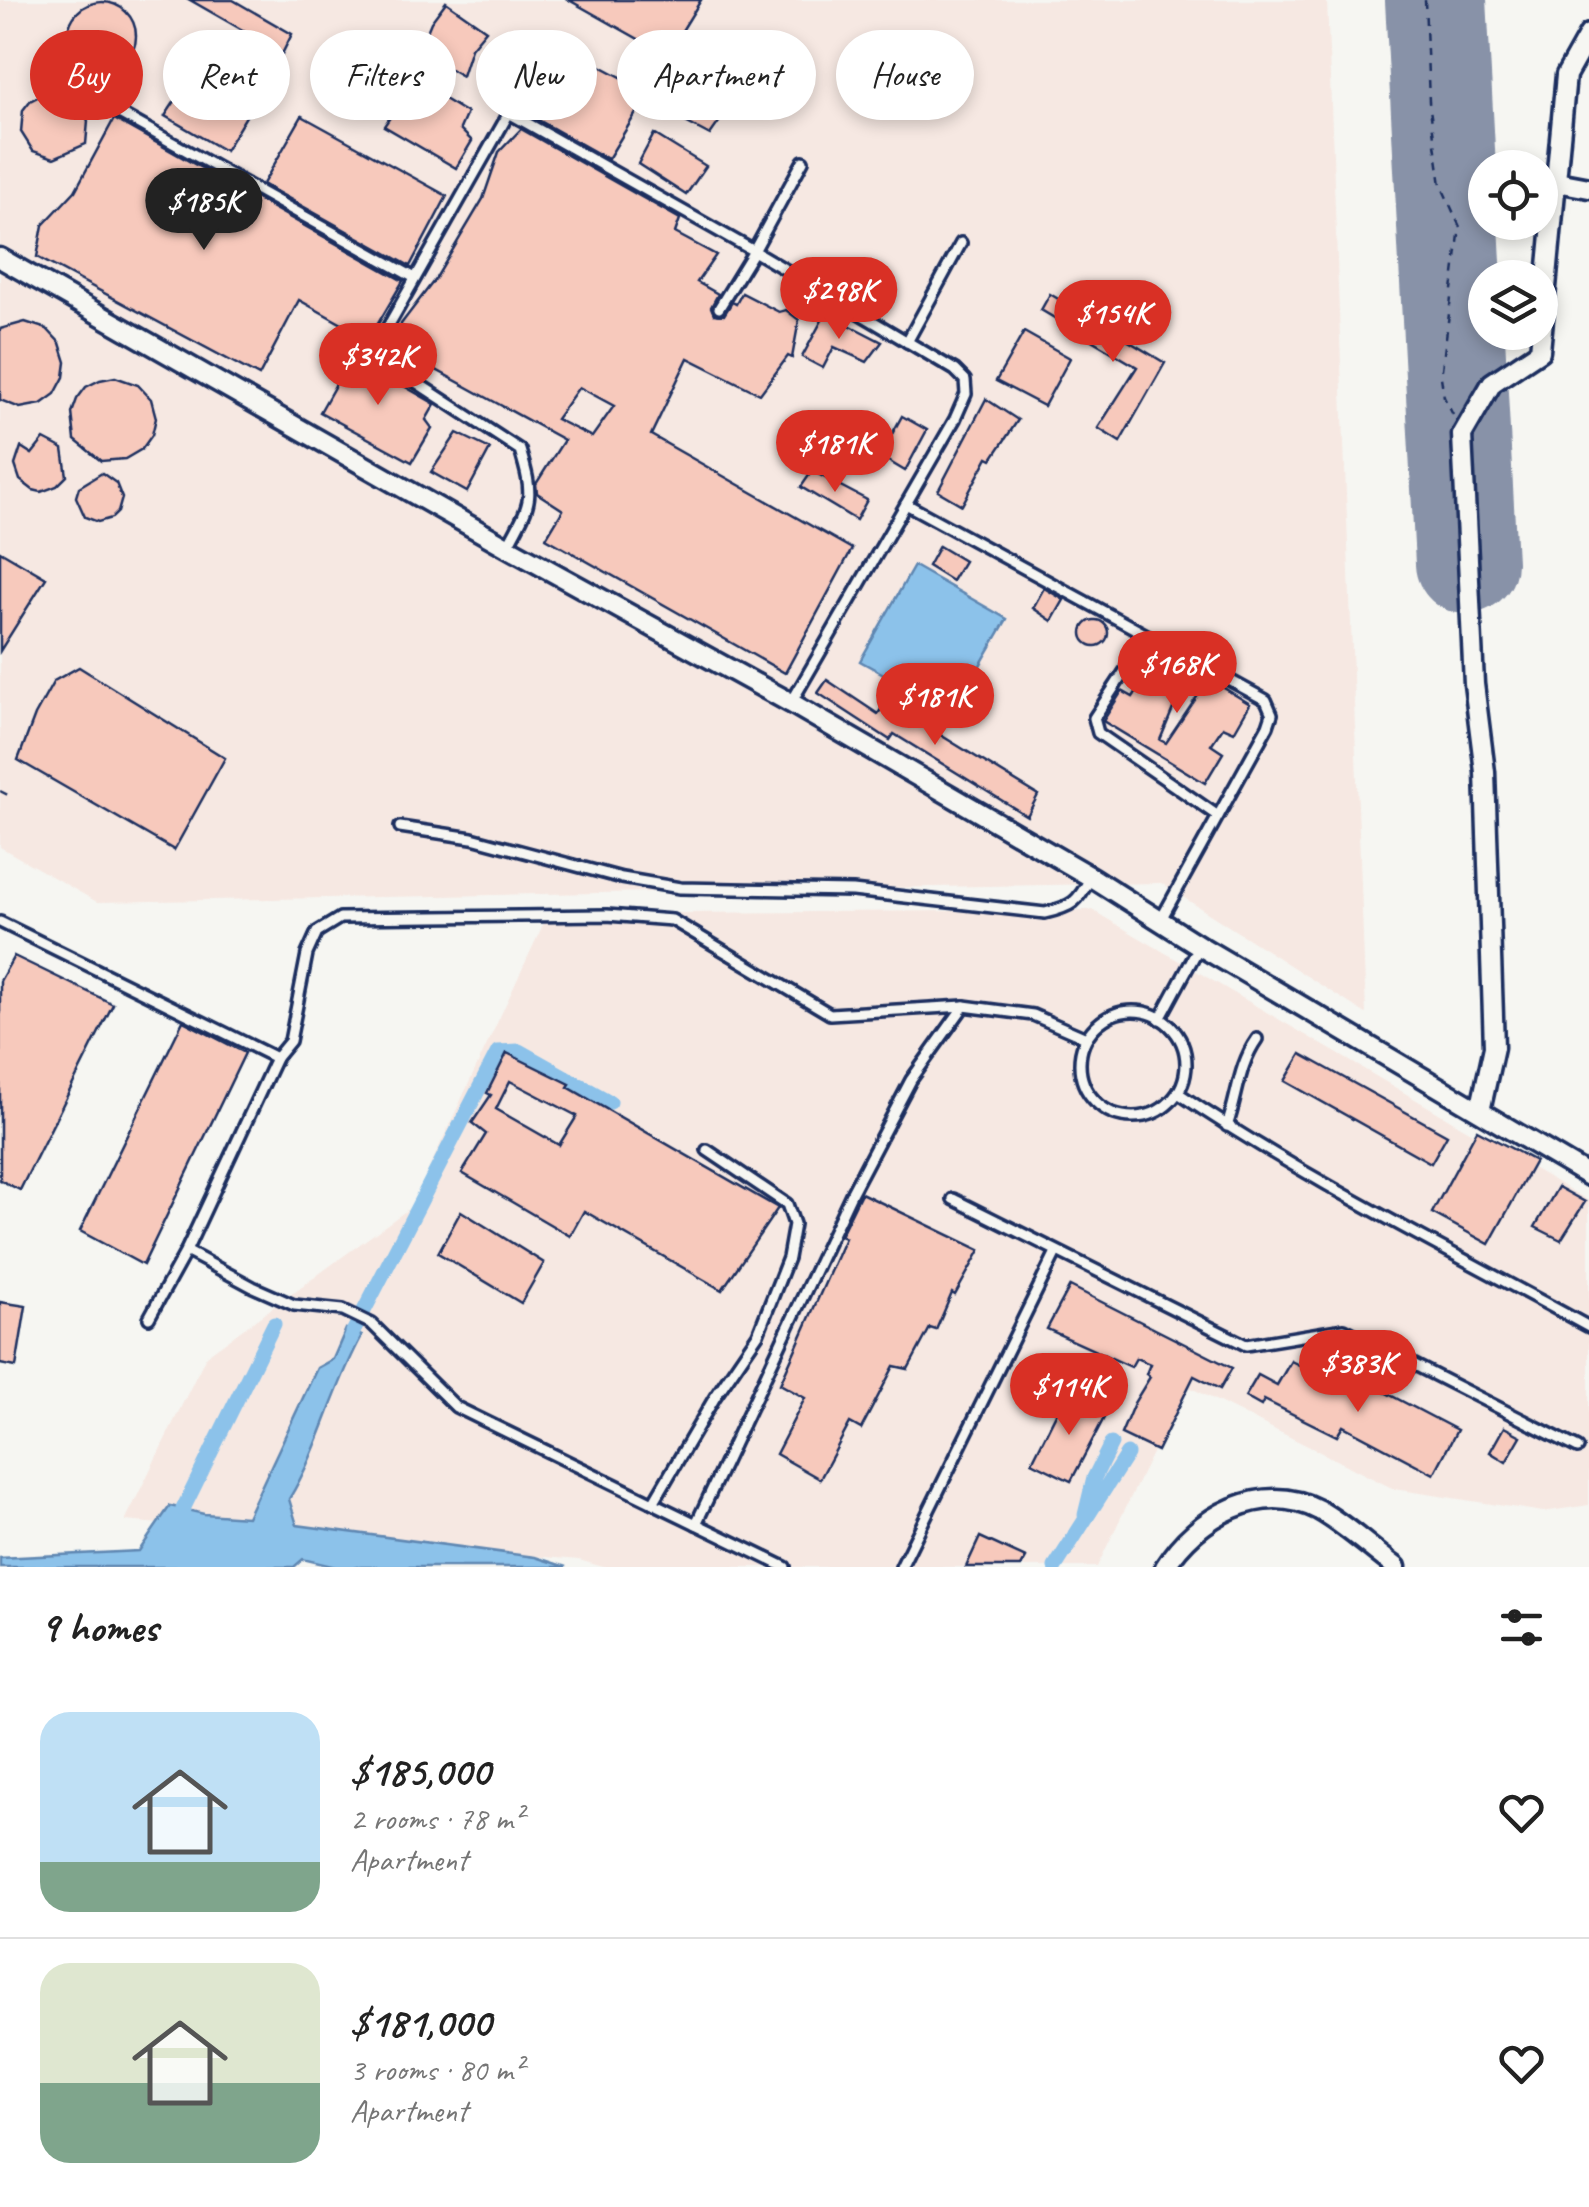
<!DOCTYPE html>
<meta charset="utf-8">
<style>
:root{--surface:#fff;--page:#f2f2f2;--text:#222;--muted:#767676;--line:#e0e0e0;--accent:#d93025}
body{margin:0;font-family:Caveat,sans-serif;background:var(--page);color:var(--text);height:100vh;display:flex;flex-direction:column;font-size:38px;white-space:nowrap}
*{box-sizing:border-box;margin:0}
p{font-size:32px;color:var(--muted)}
.icon{flex:none;width:55px;height:55px;fill:none;stroke:currentColor;stroke-width:2;stroke-linecap:round;stroke-linejoin:round}
.map{position:relative;height:1567px;overflow:hidden}
.details{display:flex;flex-direction:column;background:var(--surface);flex:1}
.details>*{flex:none}
.hud{position:absolute;left:30px;top:30px;width:1000px;height:90px;display:flex;gap:20px}
.controls{position:absolute;left:1468px;top:150px;display:grid;gap:20px}
.controls a{display:grid;place-items:center;width:90px;height:90px;border-radius:50%;background:var(--surface);box-shadow:0 5px 15px #0003;font-size:50px}
.price{position:absolute;translate:-50% -85px;padding:0 22px;border-radius:35px;background:var(--accent);color:#fff;font-size:32px;line-height:65px;filter:drop-shadow(0 2px 5px #0008)}
.price::after{content:'';position:absolute;left:50%;top:60px;width:30px;height:22px;margin-left:-15px;background:inherit;clip-path:polygon(0 0,100% 0,50% 100%)}
.price.on{background:#222;color:#fff}
ul{padding:0;list-style:none}
li{display:flex;align-items:center;gap:30px;height:250px;padding:0 40px}
li+li{border-top:2px solid var(--line)}
li span{display:grid;place-items:center;flex:none;width:280px;height:200px;border-radius:30px;color:#555}
li>.icon{margin-inline-start:auto}
span .icon{width:120px;height:120px;fill:#fffc;stroke-width:1}
li b{font-size:42px}
h2{display:flex;justify-content:space-between;align-items:center;height:120px;padding:0 40px;font-size:42px}
.pill{padding:0 35px;border-radius:45px;background:var(--surface);box-shadow:0 5px 15px #0003;font-size:35px;line-height:90px}
.pill.on{background:var(--accent);color:#fff}
.map>svg:first-child{display:block}
.built{fill:#f6e8e2}
.water{fill:#8cc2ea;stroke:#5f87b2;stroke-width:2.5}
.lines{fill:none;stroke-linecap:round;stroke-linejoin:round}
.canal{stroke:#8cc2ea;stroke-width:15}
.runway{stroke:#8892a8;stroke-width:102}
.building{fill:#f7c9bc;stroke:#1b2f5e;stroke-width:2.5;fill-rule:evenodd}
.service-casing{stroke:#1b2f5e;stroke-width:16}
.minor-casing{stroke:#1b2f5e;stroke-width:25}
.path{stroke:#1b2f5e;stroke-width:2.5;stroke-dasharray:8 8;stroke-linecap:butt}
.service{stroke:#f6f6f2;stroke-width:9}
.minor{stroke:#f6f6f2;stroke-width:18}
</style>
<div class="map">
<svg width="1589" height="1567" viewBox="0 0 1589 1567">
<rect width="100%" height="100%" fill="#f6f6f2"/>
<filter id="ink" filterUnits="userSpaceOnUse"><feTurbulence type="fractalNoise" baseFrequency=".01" numOctaves="2"/><feDisplacementMap in="SourceGraphic" scale="20" xChannelSelector="R" yChannelSelector="G"/><feConvolveMatrix kernelMatrix="1 2 1 2 8 2 1 2 1" color-interpolation-filters="sRGB"/></filter>
<g filter="url(#ink)">
<g class="built">
<path d="M0,0H1327L1366,1014L1161,883L97,902L0,847Z"/>
<path d="M1092,910L1589,1201V1505L1543,1512L1394,1489L1185,1385L1097,1567H603L579,1560L125,1521L206,1356L411,1207L548,914Z"/>
</g>
<g class="water">
<path d="M914,566L1007,619L953,712L860,661Z"/>
<path d="M346,1329L362,1336C333,1388 320,1448 289,1499L297,1525L535,1557L566,1567H336L303,1559L294,1567H0V1558L139,1551L170,1506L204,1514L247,1517L317,1368L333,1359Z"/>
</g>
<g class="lines">
<g class="canal">
<path d="M353,1332L498,1052L519,1051L610,1102"/>
<path d="M183,1509L274,1324"/>
<path d="M1085,1515L1094,1478L1111,1444"/>
<path d="M1055,1567L1127,1454"/>
</g>
<path class="runway" d="M1436,0L1466,563"/>
</g>
<g class="building">
<path d="M190,0H233L292,34L282,54L242,34L244,31Z"/>
<path d="M569,0H701L667,55Z"/>
<path d="M446,2L486,30L471,48L462,76L419,51L431,22Z"/>
<circle cx="102" cy="36" r="34"/>
<path d="M561,45L649,92L608,159L533,117L536,114L525,107Z"/>
<path d="M679,74L731,105L710,135L659,108Z"/>
<path d="M191,77L248,113L225,151L165,116Z"/>
<path d="M393,81L409,89L416,82L467,113L460,129L472,141L456,168L384,126L393,113L374,100Z"/>
<path d="M49,91L70,95L79,102L88,121L86,144L54,158L33,151L21,132L23,110L30,101Z"/>
<path d="M302,116L447,196L410,266L263,184Z"/>
<path d="M114,119L403,281L369,339L299,300L259,376L37,257L43,225L75,191Z"/>
<path d="M521,129L680,219L675,233L716,255L697,282L718,294L711,307L714,314L724,315L732,302L736,304L742,293L779,312L786,310L799,320L792,358L788,356L760,394L688,358L651,435L852,549L785,673L546,538L563,510L537,493L536,484L564,440L398,349L401,324L436,278L483,199L499,152ZM579,387L614,406L592,437L556,419Z"/>
<path d="M654,134L706,166L686,195L638,164Z"/>
<path d="M1050,294L1165,363L1120,442L1098,428L1137,367L1041,310Z"/>
<path d="M826,313L882,342L867,362L834,347L823,368L802,357Z"/>
<path d="M25,322L47,329L60,343L66,362L64,377L55,394L41,404L20,408L0,400V329Z"/>
<path d="M1024,332L1070,358L1044,406L996,381Z"/>
<path d="M342,352L366,369L369,366L435,404L426,420L432,428L412,462L320,412L338,380L329,370Z"/>
<path d="M115,377L138,385L151,399L156,418L152,435L142,449L125,459L101,461L75,440L72,413L77,399L86,387L100,380Z"/>
<path d="M986,399L1018,420L992,459L988,457L962,505L938,491Z"/>
<path d="M902,416L927,430L905,471L880,456Z"/>
<path d="M457,433L490,449L467,492L431,472Z"/>
<path d="M44,439L63,449L67,476L57,486L41,492L33,490L20,480L15,465L21,447L32,454Z"/>
<path d="M812,471L867,500L856,520L801,487Z"/>
<path d="M102,473L116,483L122,498L118,512L112,518L98,522L85,517L76,497L79,487Z"/>
<path d="M939,546L964,561L952,581L928,566Z"/>
<path d="M0,551L46,578L0,651Z"/>
<path d="M1044,588L1064,600L1052,621L1033,608Z"/>
<circle cx="1095" cy="633" r="13"/>
<path d="M1155,649L1190,668L1160,740L1166,743L1209,679L1250,704L1234,732L1223,727L1211,745L1223,753L1205,783L1103,721L1122,691L1133,697L1145,679L1138,673Z"/>
<path d="M79,667L225,758L174,850L18,760L35,715L54,681Z"/>
<path d="M827,680L878,714L885,703L908,715L1038,795L1027,816L894,734L890,740L818,693Z"/>
<path d="M14,956L113,1004L20,1190L0,1180V981Z"/>
<path d="M183,1021L245,1053L143,1265L80,1231Z"/>
<path d="M507,1053L570,1084L568,1087L778,1208L722,1290L584,1211L570,1236L462,1173L486,1134L472,1123L491,1095L487,1093ZM510,1081L577,1116L559,1145L496,1109Z"/>
<path d="M1301,1054L1447,1135L1431,1163L1285,1081Z"/>
<path d="M1477,1130L1535,1161L1489,1244L1432,1213Z"/>
<path d="M1558,1187L1585,1202L1561,1240L1535,1227Z"/>
<path d="M861,1193L980,1250L955,1295L952,1293L936,1330L930,1328L908,1369L894,1366L861,1429L850,1423L820,1479L776,1454L805,1398L780,1384L845,1238L840,1236Z"/>
<path d="M461,1211L544,1263L521,1303L438,1253Z"/>
<path d="M1070,1286L1232,1368L1220,1389L1194,1376L1157,1451L1121,1434L1134,1403L1150,1377L1146,1374L1150,1364L1136,1358L1131,1367L1047,1329Z"/>
<path d="M0,1302L26,1306L16,1367L0,1364Z"/>
<path d="M1291,1361L1363,1397L1369,1384L1457,1430L1434,1474L1343,1426L1337,1436L1264,1400L1261,1406L1245,1397L1258,1375L1277,1385Z"/>
<path d="M1066,1394L1106,1414L1071,1481L1032,1462Z"/>
<path d="M1504,1427L1521,1436L1506,1462L1490,1452Z"/>
<path d="M980,1537L1026,1558L1021,1567H966Z"/>
</g>
<g class="lines">
<g class="service-casing">
<g id="service">
<path d="M60,80L415,278"/>
<path d="M719,308L754,251L803,161"/>
<path d="M907,342L961,243"/>
<path d="M906,504L1266,700L1272,714L1268,726L1160,921"/>
<path d="M507,547C531,502 535,500 520,450L382,360L377,346L509,113L754,251L955,370L965,380L966,394L955,419L791,703"/>
<path d="M1148,636L1094,718L1098,733L1218,816"/>
<path d="M400,827L472,838L622,878L680,888L853,891L1045,913C1073,906 1077,903 1091,877"/>
<path d="M0,922L276,1058"/>
<circle cx="1133" cy="1064" r="53"/>
<path d="M1160,1019L1199,947"/>
<path d="M1178,1093C1308,1181 1451,1251 1589,1327"/>
<path d="M1227,1126C1238,1096 1238,1066 1257,1039"/>
<path d="M953,1199L1246,1345L1344,1329L1578,1448"/>
<path d="M186,1251L253,1287L294,1305L343,1310L372,1324L456,1407L653,1503L715,1397L758,1334L788,1258L794,1224L787,1204L707,1150"/>
<path d="M149,1318L186,1251L276,1058L290,1041L307,954L317,932L340,918L607,915L672,920L830,1014L964,1006L1033,1015L1086,1038"/>
<path d="M653,1503L785,1567"/>
<path d="M696,1524L851,1194L911,1080L964,1006"/>
<path d="M901,1567L1056,1252"/>
</g>
</g>
<g class="minor-casing">
<g id="minor">
<path d="M1557,182L1589,188"/>
<path d="M0,258L507,547L791,703L1091,877L1200,946L1589,1176"/>
<path d="M1480,1111L1494,1047L1485,772L1474,684L1462,435L1492,383L1540,351L1566,75L1589,34"/>
<path d="M1165,1567C1197,1516 1262,1480 1319,1510C1346,1525 1371,1549 1396,1567"/>
</g>
</g>
<g class="path">
<path d="M1425,0L1429,102L1441,185L1460,227L1441,377L1444,397L1453,415"/>
<path d="M0,791L8,795"/>
</g>
<use href="#service" class="service"/>
<use href="#minor" class="minor"/>
</g>
</g>
</svg>
<div class="controls">
<a><svg class="icon" aria-label="locate" viewBox="0 0 24 24"><circle cx="12" cy="12" r="6"/><path d="M12 2v4M12 18v4M2 12h4M18 12h4"/></svg></a>
<a><svg class="icon" aria-label="layers" viewBox="0 0 24 24"><path d="M12 4l9 5-9 5-9-5zM3 14l9 5 9-5"/></svg></a>
</div>
<b class="price on" style="left:204px;top:253px">$185K</b>
<b class="price" style="left:839px;top:342px">$298K</b>
<b class="price" style="left:1113px;top:365px">$154K</b>
<b class="price" style="left:378px;top:408px">$342K</b>
<b class="price" style="left:835px;top:495px">$181K</b>
<b class="price" style="left:1177px;top:716px">$168K</b>
<b class="price" style="left:935px;top:748px">$181K</b>
<b class="price" style="left:1358px;top:1415px">$383K</b>
<b class="price" style="left:1069px;top:1438px">$114K</b>
<div class="hud">
<a class="pill on">Buy</a>
<a class="pill">Rent</a>
<a class="pill">Filters</a>
<a class="pill">New</a>
<a class="pill">Apartment</a>
<a class="pill">House</a>
</div>
</div>
<section class="details">
<h2>9 homes<svg class="icon" aria-label="filters" viewBox="0 0 24 24"><path d="M4 7h16M4 17h16"/><circle cx="9" cy="7" r="2"/><circle cx="15" cy="17" r="2"/></svg></h2>
<ul>
<li><span style="background:linear-gradient(#bfe0f5 75%,#7fa58c 0)"><svg class="icon" aria-label="home" viewBox="0 0 24 24"><path d="M3 11l9-7 9 7M6 9v11h12V9"/></svg></span><div><b>$185,000</b><p>2 rooms · 78 m²</p><p>Apartment</p></div><svg class="icon" aria-label="heart" viewBox="0 0 24 24"><path d="M12 20l-8-8c-3-5 5-10 8-4 3-6 11-1 8 4z"/></svg></li>
<li><span style="background:linear-gradient(#dfe7d0 60%,#7fa58c 0)"><svg class="icon" aria-label="home" viewBox="0 0 24 24"><path d="M3 11l9-7 9 7M6 9v11h12V9"/></svg></span><div><b>$181,000</b><p>3 rooms · 80 m²</p><p>Apartment</p></div><svg class="icon" aria-label="heart" viewBox="0 0 24 24"><path d="M12 20l-8-8c-3-5 5-10 8-4 3-6 11-1 8 4z"/></svg></li>
</ul>
</section>
